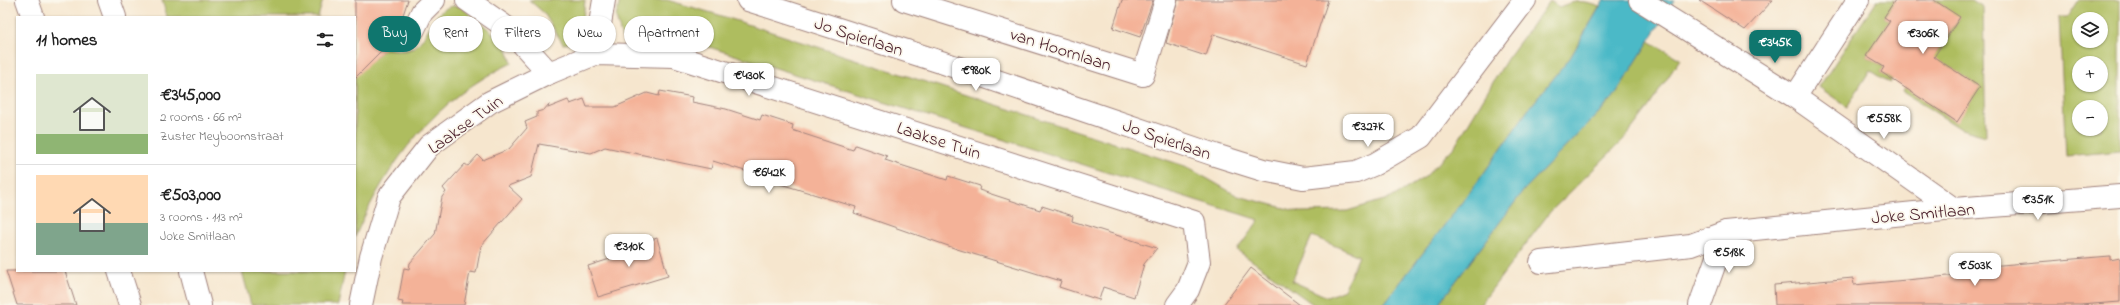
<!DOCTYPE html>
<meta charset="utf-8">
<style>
:root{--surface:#fff;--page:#f6f6f6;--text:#222;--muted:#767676;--line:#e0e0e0;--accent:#0f766e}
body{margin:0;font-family:"Indie Flower",sans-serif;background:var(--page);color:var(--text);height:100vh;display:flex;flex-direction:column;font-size:15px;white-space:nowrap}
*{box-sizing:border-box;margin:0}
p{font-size:13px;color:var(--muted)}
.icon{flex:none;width:22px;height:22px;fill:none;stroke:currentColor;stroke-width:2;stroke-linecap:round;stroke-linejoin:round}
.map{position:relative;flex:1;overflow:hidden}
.side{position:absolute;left:16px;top:16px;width:340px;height:256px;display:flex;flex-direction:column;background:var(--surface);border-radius:0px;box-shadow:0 1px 3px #0004}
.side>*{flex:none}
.banner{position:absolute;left:368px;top:16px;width:380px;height:36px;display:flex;gap:8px}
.fabs{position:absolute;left:2072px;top:12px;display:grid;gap:8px}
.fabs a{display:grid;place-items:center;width:36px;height:36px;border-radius:50%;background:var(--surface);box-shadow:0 1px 3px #0004;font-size:20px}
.price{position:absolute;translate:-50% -34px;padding:0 9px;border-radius:8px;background:#fff;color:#222;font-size:13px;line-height:26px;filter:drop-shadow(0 1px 2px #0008)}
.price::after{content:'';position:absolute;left:50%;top:24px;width:12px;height:9px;margin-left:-6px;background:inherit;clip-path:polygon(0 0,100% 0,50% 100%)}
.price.on{background:var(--accent);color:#fff}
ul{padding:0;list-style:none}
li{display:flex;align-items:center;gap:12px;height:100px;padding:0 20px}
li+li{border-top:1px solid var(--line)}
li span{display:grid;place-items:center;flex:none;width:112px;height:80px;border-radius:0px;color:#555}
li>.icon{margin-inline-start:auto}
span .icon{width:48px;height:48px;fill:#fffc;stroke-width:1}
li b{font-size:17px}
h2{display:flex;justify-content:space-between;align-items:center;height:48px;padding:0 20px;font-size:17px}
.pill{padding:0 14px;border-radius:18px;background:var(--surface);box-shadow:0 1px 3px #0004;font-size:14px;line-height:36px}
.pill.on{background:var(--accent);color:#fff}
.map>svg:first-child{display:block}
.green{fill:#aebd5f;stroke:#7c6e45;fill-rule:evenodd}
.water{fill:#4cb9c7;stroke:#4b6c79}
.building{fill:#f4b298}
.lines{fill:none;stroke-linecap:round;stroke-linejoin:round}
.minor-casing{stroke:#a0827c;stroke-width:24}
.minor{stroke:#fff;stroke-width:22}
.labels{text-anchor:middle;stroke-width:3.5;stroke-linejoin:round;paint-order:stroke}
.street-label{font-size:18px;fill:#4a1f2b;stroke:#fbf7ec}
</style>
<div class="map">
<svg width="2120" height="305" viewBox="0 0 2120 305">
<rect width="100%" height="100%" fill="#fbf7ec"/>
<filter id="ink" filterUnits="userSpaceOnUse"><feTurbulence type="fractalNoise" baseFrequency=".025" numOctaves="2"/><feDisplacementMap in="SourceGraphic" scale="8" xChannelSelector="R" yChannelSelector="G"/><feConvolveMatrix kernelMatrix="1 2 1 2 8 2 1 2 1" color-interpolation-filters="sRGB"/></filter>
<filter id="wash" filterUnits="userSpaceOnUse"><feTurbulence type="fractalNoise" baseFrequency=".012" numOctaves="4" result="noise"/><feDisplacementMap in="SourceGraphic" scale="16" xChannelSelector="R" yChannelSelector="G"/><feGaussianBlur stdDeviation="0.9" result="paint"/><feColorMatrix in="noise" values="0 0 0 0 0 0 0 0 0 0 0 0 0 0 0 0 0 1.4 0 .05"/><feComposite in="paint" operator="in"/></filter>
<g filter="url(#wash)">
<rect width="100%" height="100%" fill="#f6e6ce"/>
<g class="green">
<path d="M162,0H323L318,17H167Z"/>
<path d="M529,0H585L582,28L573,43L563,44L544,13Z"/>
<path d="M620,0H667L719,15L1185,166L1238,196L1300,212L1347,211L1391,198L1425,177L1455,146L1507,59L1550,1L1559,7C1577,0 1581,0 1600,6L1570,58L1528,110L1479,180L1383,305H1314L1237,250L1259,220L677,37L622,38L616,17ZM1312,236L1359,256L1344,290L1327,297L1292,281Z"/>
<path d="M1877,0H1895L1884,17L1890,21L1866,56L1884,67L1881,72L1892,79L1890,83L1870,70L1847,107L1819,87Z"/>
<path d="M1934,0H1972L1983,7L1986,136L1961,129L1902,91L1904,87L1956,122L1980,87L1943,63L1926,58L1937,53L1960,18Z"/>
<path d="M2078,0H2120V151L2066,156L2059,17H2067ZM2079,19H2101V41H2079ZM2079,63H2101V85H2079ZM2079,107H2101V129H2079Z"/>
<path d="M452,6L461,7L492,32L507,49L512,63C437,97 387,162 355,237V70L375,58L385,48C392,49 401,51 407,50C430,44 428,12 452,6Z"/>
<path d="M1649,41L1680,59L1648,108L1624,139L1550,212L1480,305H1438L1524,190L1613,98Z"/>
<path d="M242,271H345L338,305H251Z"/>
</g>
<path class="water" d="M1604,0H1675L1613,98L1524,190L1438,305H1383L1479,180L1528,110L1570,58Z"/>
<g id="blocks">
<g class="building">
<path d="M355,0H408L400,24H389L384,29L382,41L387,46L355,78Z"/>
<path d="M1122,0H1153L1140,37L1113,28Z"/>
<path d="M1178,0H1328L1307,64L1213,34L1206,56L1166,43Z"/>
<path d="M1699,0H1773L1745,30Z"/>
<path d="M1895,0H1934L1960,17L1934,57L1980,87L1957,122L1881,72L1884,67L1866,56L1890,21L1884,17Z"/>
<path d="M660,91L693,97L692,102L726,109L760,120L762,115L793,125L792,130L853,150L855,145L887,156L885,160L947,180L948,176L980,186L979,190L1040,210L1042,206L1073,216L1072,221L1157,248L1144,264L1134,297L1103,287L1099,300L1059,287L1061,281L957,249L854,213L856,207L764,179V177L713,161L711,169L605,147L591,153L539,144L531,177L508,186L522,199L481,246L476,273L470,272L464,305H402L403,302L398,301L404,268L409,269L410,263L435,234L442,197L446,192L443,188L465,164L468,166L478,155L483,160L509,149L527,128L525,122L537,117V112L544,110L549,104L548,108L568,100L570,104L584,99L587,107H615L647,93L659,96Z"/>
<path d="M657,238L668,276L598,297L588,266L613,258L611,253Z"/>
<path d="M2110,256V260L2120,258V302L2080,305H1775L1774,285L1853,278L1854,285L1990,272L1989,266Z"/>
<path d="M1251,268L1300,305H1223Z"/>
<path d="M6,271H65L76,305H17Z"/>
</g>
</g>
</g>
<g filter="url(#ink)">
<use href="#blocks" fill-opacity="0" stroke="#a0827c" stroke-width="1"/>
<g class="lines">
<g class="minor-casing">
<g id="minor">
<path d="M27,0L33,17"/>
<path d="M109,0L115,17"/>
<path d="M467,0L510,30L549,73"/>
<path d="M748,0L944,63L1215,155L1263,170L1303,178L1356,172L1375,164L1421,137L1525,0"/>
<path d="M904,0L1143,75L1166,0"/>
<path d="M1640,0L1795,97L1954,209"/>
<path d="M394,36L404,37L414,29L422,12L434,0"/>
<path d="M595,54L604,0"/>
<path d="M1795,97L1858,0"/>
<path d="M1541,262L1691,245L1726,232L1954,209L2120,196"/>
<path d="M119,271L130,305"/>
<path d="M191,271L200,305"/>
<path d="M361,305L371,257L389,197L429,146L490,102L549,73L595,54L674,56L1194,222L1199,262L1188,290L1177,305"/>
<path d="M1700,305L1726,232"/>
</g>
</g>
<use href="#minor" class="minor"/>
</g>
</g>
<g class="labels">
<g class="street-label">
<text transform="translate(859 36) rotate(18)" y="6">Jo Spierlaan</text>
<text transform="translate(1061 49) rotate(18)" y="6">van Hoornlaan</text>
<text transform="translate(465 124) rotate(-36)" y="6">Laakse Tuin</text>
<text transform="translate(1167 139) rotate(19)" y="6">Jo Spierlaan</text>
<text transform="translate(939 140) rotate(18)" y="6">Laakse Tuin</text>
<text transform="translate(1923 213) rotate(-5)" y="6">Joke Smitlaan</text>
</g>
</g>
</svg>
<div class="fabs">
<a><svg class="icon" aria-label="layers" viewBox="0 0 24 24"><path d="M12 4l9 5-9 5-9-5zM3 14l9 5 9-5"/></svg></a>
<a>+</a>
<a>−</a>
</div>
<b class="price" style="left:1923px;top:55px">€306K</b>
<b class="price on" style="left:1775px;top:64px">€345K</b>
<b class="price" style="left:976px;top:92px">€980K</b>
<b class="price" style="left:749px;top:97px">€430K</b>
<b class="price" style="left:1884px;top:140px">€558K</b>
<b class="price" style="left:1368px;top:148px">€327K</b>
<b class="price" style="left:769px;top:194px">€642K</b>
<b class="price" style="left:2038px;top:221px">€351K</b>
<b class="price" style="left:629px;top:268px">€310K</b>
<b class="price" style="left:1729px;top:274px">€518K</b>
<b class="price" style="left:1975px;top:287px">€503K</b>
<div class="banner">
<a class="pill on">Buy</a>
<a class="pill">Rent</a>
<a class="pill">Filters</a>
<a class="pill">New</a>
<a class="pill">Apartment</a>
</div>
<section class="side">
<h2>11 homes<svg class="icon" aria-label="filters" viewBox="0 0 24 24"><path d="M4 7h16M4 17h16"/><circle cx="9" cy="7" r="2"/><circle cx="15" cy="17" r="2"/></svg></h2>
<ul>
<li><span style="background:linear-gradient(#dfe7d0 75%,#8fb573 0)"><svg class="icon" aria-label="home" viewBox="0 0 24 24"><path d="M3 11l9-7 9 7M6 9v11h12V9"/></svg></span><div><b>€345,000</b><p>2 rooms · 66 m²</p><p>Zuster Meyboomstraat</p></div></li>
<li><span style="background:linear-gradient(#ffd9b3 60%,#7fa58c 0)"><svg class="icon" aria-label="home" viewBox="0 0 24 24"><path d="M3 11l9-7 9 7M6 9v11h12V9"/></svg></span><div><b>€503,000</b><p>3 rooms · 113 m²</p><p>Joke Smitlaan</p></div></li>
</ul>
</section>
</div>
